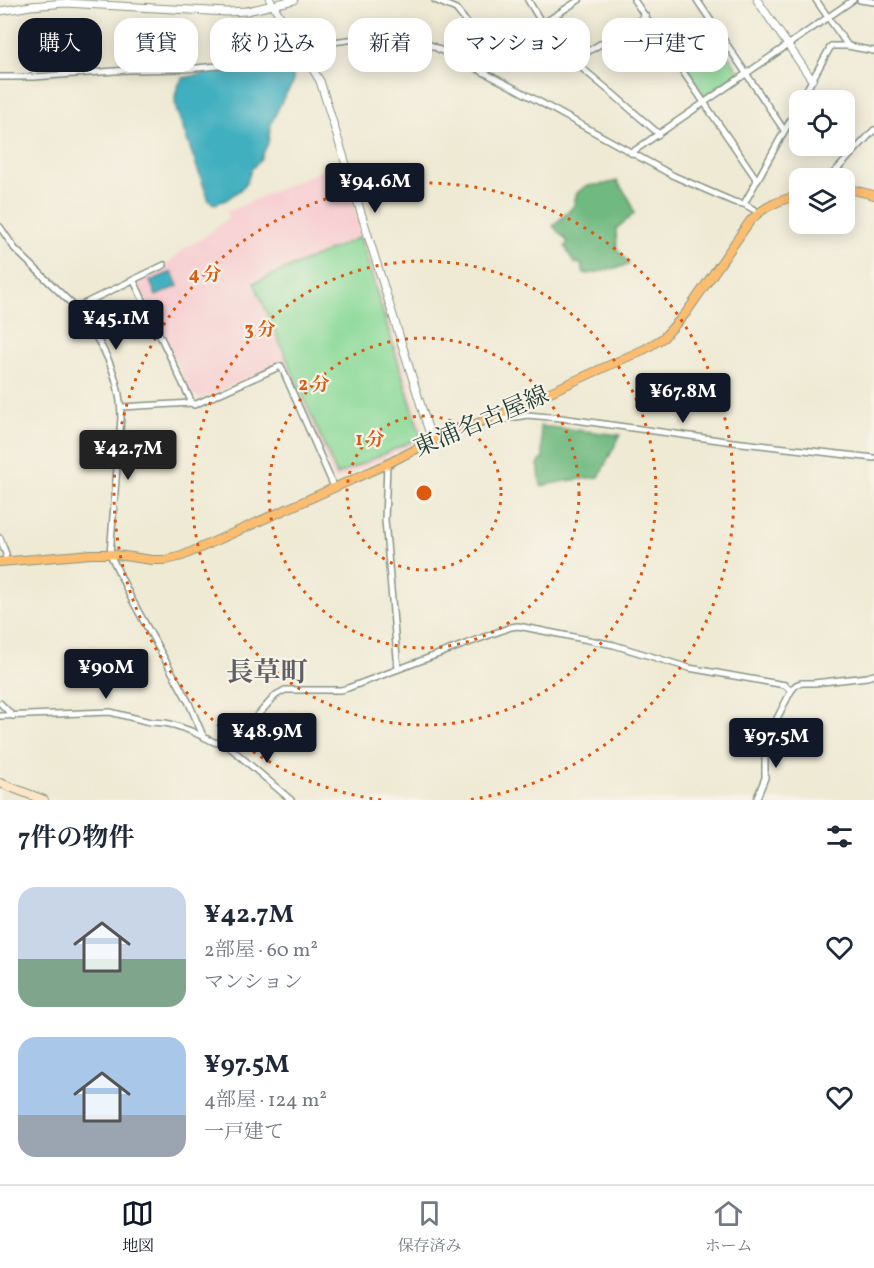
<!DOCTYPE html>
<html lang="ja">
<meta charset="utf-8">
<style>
:root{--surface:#fff;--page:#f2f2f3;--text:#1f2937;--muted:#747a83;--line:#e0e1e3;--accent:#111827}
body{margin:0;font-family:Vollkorn,"Noto Serif JP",serif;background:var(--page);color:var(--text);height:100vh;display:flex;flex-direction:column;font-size:22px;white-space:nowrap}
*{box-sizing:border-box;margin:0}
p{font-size:20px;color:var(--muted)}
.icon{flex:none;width:33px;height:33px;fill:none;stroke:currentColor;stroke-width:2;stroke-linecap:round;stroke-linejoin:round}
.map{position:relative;height:800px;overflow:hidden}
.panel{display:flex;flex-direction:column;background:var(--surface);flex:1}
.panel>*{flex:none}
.banner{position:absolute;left:18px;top:18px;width:838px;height:54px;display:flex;gap:12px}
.controls{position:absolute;left:789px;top:90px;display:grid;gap:12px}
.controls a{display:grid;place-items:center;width:66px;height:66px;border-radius:12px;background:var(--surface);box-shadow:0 3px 15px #0003;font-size:30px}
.price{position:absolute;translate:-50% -51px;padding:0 14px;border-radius:6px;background:var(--accent);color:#fff;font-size:20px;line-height:39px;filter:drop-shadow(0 2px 3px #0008)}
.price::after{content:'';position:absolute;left:50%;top:36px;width:18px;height:14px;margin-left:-9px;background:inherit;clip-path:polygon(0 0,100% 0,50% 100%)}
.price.current{background:#222;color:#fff}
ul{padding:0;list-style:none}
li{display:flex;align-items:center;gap:18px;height:150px;padding:0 18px}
li span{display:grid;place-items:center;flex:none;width:168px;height:120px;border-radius:18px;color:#555}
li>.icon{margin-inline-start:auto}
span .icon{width:72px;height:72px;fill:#fffc;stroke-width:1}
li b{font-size:26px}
h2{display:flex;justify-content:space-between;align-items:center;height:72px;padding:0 18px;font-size:26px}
.chip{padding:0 21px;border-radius:18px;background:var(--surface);box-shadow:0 3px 15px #0003;font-size:21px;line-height:54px}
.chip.current{background:var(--accent);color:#fff}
.dock{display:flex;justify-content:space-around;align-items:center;height:84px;border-top:2px solid var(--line);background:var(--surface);font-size:16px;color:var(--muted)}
.dock a{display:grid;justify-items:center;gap:3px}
.dock .current{color:var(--accent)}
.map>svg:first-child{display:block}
.built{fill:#f7cfd2}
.green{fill:#8ad998;stroke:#548b66;stroke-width:1.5}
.forest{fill:#6fb980;stroke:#477b5a;stroke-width:1.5}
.water{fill:#41afbf;stroke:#30767a;stroke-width:1.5}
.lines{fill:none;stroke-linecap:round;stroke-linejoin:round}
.minor-casing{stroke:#879484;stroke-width:8}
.tertiary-casing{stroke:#879484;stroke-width:9}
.secondary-casing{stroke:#879484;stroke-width:10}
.primary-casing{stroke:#879484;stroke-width:10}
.minor{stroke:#fff;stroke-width:5}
.tertiary{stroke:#fff;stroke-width:7}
.secondary{stroke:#fee5c5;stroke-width:8}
.primary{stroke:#fcbd6f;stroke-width:8}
.ring{fill:none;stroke:#de580e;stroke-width:3;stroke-dasharray:3 6}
.labels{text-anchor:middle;stroke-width:4.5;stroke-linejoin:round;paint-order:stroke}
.street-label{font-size:24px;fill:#1f3d34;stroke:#f7f3e8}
.quarter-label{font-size:27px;font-weight:bold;fill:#5f5f63;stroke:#f7f3e8}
.centre{fill:#de580e;stroke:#f7f3e8;stroke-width:3}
.ring-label{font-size:18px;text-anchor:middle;font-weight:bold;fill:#de580e;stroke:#f7f3e8;stroke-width:4.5;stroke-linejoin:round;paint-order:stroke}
</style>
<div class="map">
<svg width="874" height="800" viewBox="0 0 874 800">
<rect width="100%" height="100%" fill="#f7f3e8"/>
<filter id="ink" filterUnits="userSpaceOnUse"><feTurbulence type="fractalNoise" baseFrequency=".0167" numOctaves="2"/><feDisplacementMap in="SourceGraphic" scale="12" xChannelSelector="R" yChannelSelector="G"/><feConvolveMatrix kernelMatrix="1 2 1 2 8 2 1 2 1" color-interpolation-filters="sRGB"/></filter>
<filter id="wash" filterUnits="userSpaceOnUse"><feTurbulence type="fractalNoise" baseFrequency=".008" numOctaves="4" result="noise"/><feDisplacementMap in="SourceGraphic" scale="24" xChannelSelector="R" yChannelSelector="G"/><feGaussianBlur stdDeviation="1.35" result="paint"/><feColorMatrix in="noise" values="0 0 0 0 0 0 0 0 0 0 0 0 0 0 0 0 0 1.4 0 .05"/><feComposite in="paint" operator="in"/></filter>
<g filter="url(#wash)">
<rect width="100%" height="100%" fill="#efead4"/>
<path class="built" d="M340,162L426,439L337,480L334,479L283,362L201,399L191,394L139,285L141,279L165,266L185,248L201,239L229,217L227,212Z"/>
<g class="green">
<path d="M713,32L739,72L704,96L681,55Z"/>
<path d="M360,237L421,437L337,475L254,283Z"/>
</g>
<g class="forest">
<path d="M617,181L630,200L634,214L616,229L617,249L629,263L628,265L589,274L584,273L581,264L574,263L565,246L568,242L553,226L573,207L577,193L586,186L605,184Z"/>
<path d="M540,426L620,435L599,477L565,481L541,486L538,464L543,458Z"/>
</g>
<g class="water">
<path d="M283,56L294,62L293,83L284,97L271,124L268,143L261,158L251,170L247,182L240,190L226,200L215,204L209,201L176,109C174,96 175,89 183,78Z"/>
<path d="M172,272L178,286L156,296L150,281Z"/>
</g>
</g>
<g filter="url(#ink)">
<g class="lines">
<g class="minor-casing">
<g id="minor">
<path d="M435,0L456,9L475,33L501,51L579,0"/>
<path d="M528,0L543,25L551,32L577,64L613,94L659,134"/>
<path d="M634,0L757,180"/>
<path d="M697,0L784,130"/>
<path d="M816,0L848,46"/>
<path d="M860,0L874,2"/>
<path d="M574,60L646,16"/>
<path d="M0,77H34L128,70L185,69L229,65L300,46L397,34L411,35L518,90L674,176L734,202L744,204L758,212"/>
<path d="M801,100L831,46H848L874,51"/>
<path d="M631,153L853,0"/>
<path d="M829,178L874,130"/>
<path d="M744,204L800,103"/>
<path d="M0,227L15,249L76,308L77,307C86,323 97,337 105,353C115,373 121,396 121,418L110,554L131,598L189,703L203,736"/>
<path d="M134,281L192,403"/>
<path d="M77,307L164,265"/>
<path d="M121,407L192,403L194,405L281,366L334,487"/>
<path d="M492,419L500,420L527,415L561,418L733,442L874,458"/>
<path d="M387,464L385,520L398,669"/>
<path d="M0,538L6,554L5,562"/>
<path d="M0,703L13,716"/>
<path d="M0,716L110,712L150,722L165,723L174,725L191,731L214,742L227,745L291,800"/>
<path d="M227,745L246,728L276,695L285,690H341L348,688L511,627L518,626L614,645L689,668L785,685L791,691"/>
<path d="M756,800L765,778V752L767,738L791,691L796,685L801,683H814L867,677L874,675"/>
</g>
</g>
<g class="tertiary-casing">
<g id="tertiary">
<path d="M270,0L320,81L432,441"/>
<path d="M757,0L812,80"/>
<path d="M0,11L31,6L65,3L227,12L247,11L294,0"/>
</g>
</g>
<g class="secondary-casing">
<path id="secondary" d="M0,783L44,800"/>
</g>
<g class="primary-casing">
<g id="primary">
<path d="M844,190H853L874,195"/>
<path d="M0,562L91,554H110L152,560H166L182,556L387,464L432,441L506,412L645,349L663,338L686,313L750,221C764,206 780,200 800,195"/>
</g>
</g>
<use href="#minor" class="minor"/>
<use href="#tertiary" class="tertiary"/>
<use href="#secondary" class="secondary"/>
<use href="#primary" class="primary"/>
</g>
</g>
<g class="ring">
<circle cx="424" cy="493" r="77"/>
<circle cx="424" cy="493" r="155"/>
<circle cx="424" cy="493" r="232"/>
<path d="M381 800A310 310 0 1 1 467 800"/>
</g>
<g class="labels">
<g class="street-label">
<text transform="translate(481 421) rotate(-23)" y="8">東浦名古屋線</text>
</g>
<g class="quarter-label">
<text x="267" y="681">長草町</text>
</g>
</g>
<circle cx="424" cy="493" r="9" class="centre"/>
<g class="ring-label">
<text x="205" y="280">4 分</text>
<text x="260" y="335">3 分</text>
<text x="314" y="390">2 分</text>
<text x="370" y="445">1 分</text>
</g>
</svg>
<div class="controls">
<a><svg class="icon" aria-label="locate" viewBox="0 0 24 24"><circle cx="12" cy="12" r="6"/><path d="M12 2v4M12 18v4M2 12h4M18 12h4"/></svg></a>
<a><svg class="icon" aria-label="layers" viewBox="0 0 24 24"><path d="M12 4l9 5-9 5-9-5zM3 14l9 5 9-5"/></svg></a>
</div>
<b class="price" style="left:375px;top:214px">¥94.6M</b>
<b class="price" style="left:116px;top:351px">¥45.1M</b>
<b class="price" style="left:683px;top:424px">¥67.8M</b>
<b class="price current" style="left:128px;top:481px">¥42.7M</b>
<b class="price" style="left:106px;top:700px">¥90M</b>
<b class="price" style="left:267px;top:764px">¥48.9M</b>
<b class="price" style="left:776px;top:769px">¥97.5M</b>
<div class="banner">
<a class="chip current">購入</a>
<a class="chip">賃貸</a>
<a class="chip">絞り込み</a>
<a class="chip">新着</a>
<a class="chip">マンション</a>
<a class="chip">一戸建て</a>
</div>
</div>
<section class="panel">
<h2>7件の物件<svg class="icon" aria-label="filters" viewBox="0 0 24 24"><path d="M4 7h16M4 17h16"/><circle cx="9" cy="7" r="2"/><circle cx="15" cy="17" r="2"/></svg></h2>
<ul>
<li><span style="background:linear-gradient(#c9d6e8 60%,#7fa58c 0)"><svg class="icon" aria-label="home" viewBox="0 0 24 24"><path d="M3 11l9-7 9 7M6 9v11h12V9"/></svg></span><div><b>¥42.7M</b><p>2部屋 · 60 m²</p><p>マンション</p></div><svg class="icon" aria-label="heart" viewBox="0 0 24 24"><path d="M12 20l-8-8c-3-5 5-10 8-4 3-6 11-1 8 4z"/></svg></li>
<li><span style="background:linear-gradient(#a9c7e8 65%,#9aa5b1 0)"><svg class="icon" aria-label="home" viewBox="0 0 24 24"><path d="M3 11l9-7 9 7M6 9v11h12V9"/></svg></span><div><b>¥97.5M</b><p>4部屋 · 124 m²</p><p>一戸建て</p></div><svg class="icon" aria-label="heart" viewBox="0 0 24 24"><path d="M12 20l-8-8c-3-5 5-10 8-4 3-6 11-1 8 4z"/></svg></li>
</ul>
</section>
<nav class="dock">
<a class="current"><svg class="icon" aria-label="map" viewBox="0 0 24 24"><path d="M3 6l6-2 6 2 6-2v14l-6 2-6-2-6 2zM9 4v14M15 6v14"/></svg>地図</a>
<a><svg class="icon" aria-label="saved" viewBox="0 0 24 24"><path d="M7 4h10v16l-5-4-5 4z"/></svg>保存済み</a>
<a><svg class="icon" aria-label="home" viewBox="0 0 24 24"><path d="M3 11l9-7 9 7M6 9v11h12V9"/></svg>ホーム</a>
</nav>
